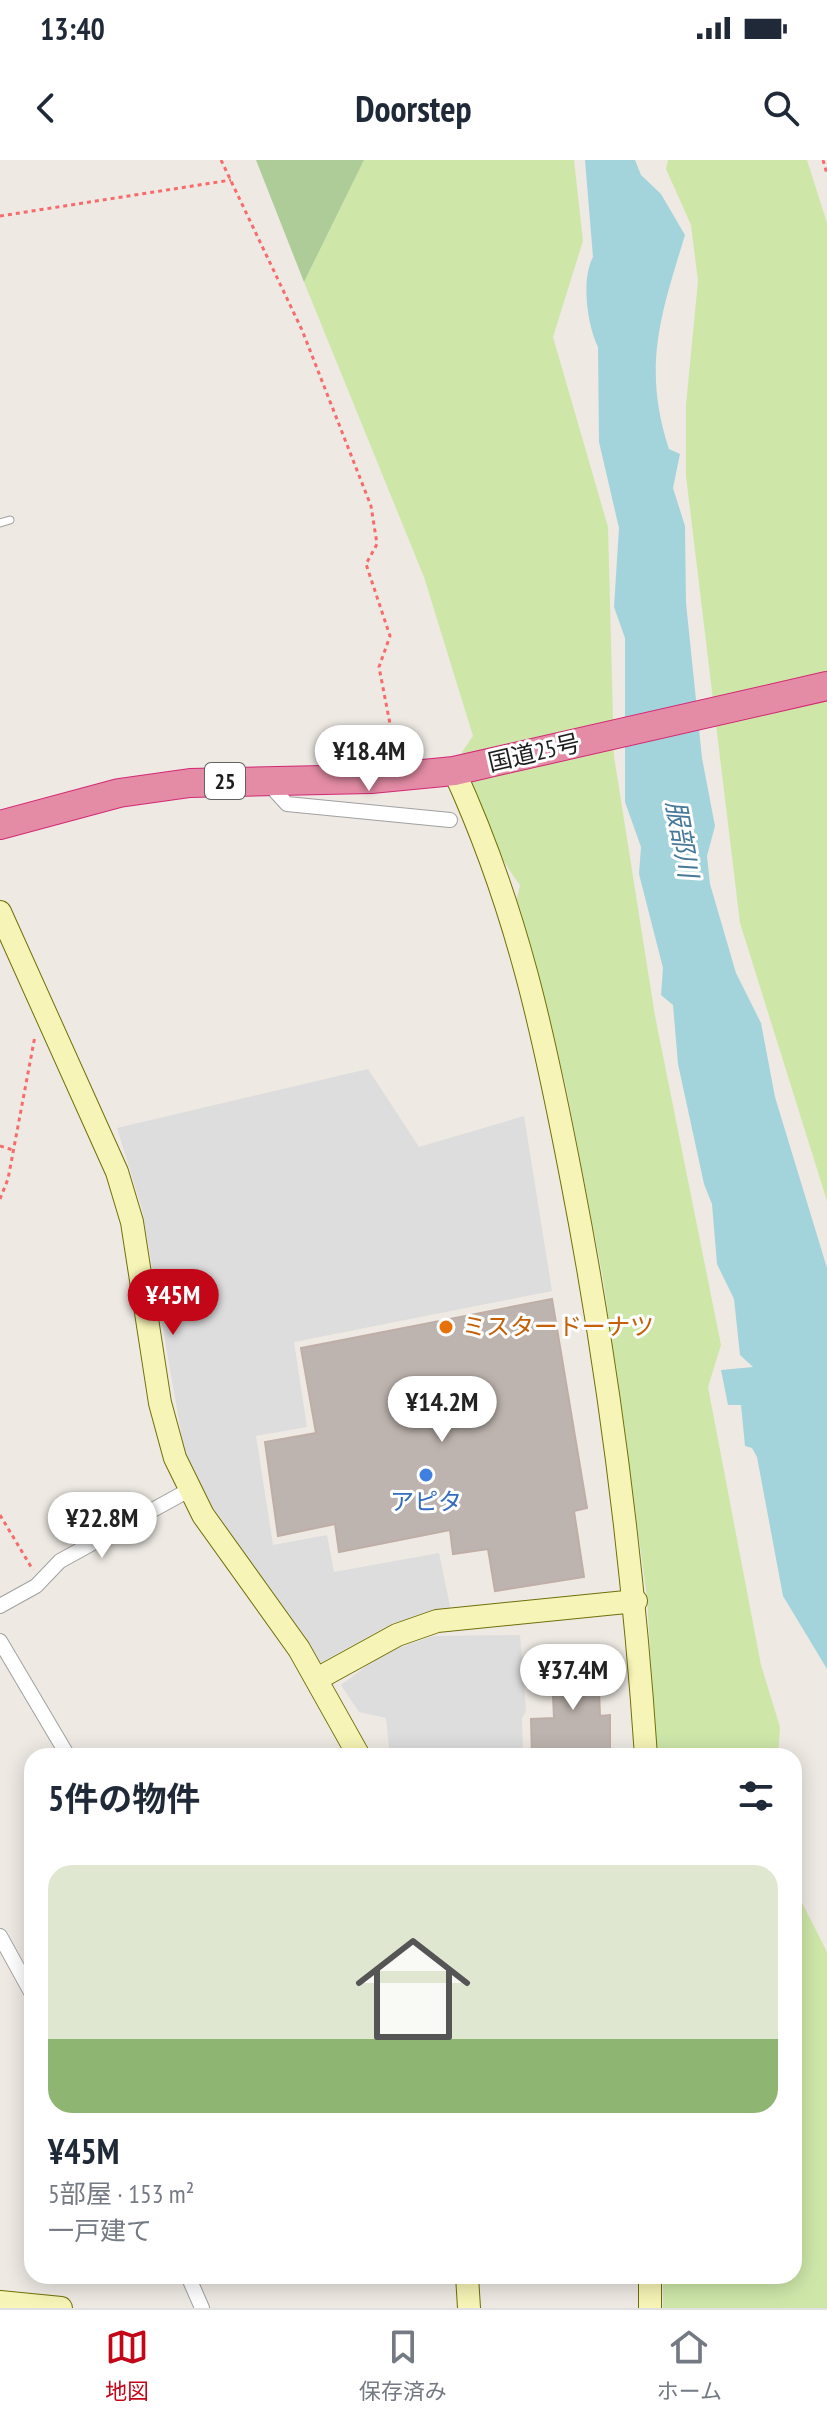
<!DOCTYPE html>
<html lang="ja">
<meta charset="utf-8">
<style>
:root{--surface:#fff;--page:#f2f2f3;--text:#1f2937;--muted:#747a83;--line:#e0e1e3;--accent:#c40619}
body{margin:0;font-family:"PT Sans Narrow","Noto Sans JP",sans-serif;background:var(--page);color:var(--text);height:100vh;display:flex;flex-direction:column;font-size:30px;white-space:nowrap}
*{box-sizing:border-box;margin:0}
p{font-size:26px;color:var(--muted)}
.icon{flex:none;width:44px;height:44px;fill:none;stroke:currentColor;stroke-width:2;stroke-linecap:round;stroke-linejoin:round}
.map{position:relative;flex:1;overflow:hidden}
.sheet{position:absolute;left:24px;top:1588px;width:778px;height:536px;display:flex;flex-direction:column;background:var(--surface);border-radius:24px;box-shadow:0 4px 20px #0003}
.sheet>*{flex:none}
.price{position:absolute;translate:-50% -68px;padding:0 18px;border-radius:28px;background:#fff;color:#222;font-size:26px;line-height:52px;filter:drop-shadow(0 2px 4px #0008)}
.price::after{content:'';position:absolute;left:50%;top:48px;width:24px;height:18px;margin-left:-12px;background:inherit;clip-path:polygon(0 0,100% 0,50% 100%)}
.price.on{background:var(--accent);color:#fff}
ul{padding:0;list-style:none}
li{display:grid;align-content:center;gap:16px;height:424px;padding:0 24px}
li+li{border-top:2px solid var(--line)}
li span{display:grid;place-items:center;height:248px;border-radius:24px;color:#555}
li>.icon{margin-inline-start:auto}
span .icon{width:144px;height:144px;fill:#fffc;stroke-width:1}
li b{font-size:34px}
h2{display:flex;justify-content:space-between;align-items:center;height:96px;padding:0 24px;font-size:34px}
.status{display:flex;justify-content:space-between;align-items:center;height:56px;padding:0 40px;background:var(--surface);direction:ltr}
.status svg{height:22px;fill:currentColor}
header{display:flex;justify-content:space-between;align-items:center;height:104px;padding:0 24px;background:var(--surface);font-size:36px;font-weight:700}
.menu{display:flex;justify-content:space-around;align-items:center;height:112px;border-top:2px solid var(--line);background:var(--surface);font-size:22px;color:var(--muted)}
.menu a{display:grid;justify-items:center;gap:4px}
.menu .on{color:var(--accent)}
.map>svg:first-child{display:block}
.grass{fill:#cee7a9}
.forest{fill:#adcc98}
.parking{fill:#ddd}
.water{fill:#a4d4db}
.building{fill:#beb4af;stroke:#bfaea6;stroke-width:2}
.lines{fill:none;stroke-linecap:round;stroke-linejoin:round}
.lane-casing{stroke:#a1a1a1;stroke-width:9}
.street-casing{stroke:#a1a1a1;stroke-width:16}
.secondary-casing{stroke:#6f7008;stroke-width:24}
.highway-casing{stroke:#d32874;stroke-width:30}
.path{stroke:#f66c6c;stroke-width:3;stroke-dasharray:4 4;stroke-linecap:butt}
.lane{stroke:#fff;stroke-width:7}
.street{stroke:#fff;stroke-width:14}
.secondary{stroke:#f7f4b7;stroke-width:22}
.highway{stroke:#e48ca5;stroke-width:28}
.food-dot{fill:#e8710a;stroke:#fff;stroke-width:3}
.shop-dot{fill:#3f7fe0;stroke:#fff;stroke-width:3}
.labels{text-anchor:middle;stroke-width:6;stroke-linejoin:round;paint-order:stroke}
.shield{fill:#fff;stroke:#616161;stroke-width:2}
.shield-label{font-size:22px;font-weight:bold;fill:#1d1d1d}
.street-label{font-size:24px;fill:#1d1d1d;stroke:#fff}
.food-label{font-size:24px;fill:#c56008;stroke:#fff;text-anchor:start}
.shop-label{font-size:24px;fill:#366cbe;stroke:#fff}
.water-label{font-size:26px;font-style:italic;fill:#46789a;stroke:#fff}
</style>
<div class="status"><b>13:40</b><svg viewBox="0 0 49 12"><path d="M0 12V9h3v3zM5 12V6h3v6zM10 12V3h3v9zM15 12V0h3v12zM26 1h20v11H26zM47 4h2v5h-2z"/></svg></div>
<header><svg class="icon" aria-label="back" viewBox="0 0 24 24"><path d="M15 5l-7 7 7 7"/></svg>Doorstep<svg class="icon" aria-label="search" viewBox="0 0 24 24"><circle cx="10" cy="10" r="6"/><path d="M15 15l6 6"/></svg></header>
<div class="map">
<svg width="827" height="2148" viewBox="0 0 827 2148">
<rect width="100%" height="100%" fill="#eee9e3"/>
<g class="grass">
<path d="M364,0H574L583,81L553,177L608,367L614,596L655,856L721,1185L708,1227L761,1505L780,1567L778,1596H656L647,1437L603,1118L566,927L531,787L516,742L520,725C491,688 474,638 462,592L473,576L424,417L304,122Z"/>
<path d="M668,0H807L827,63V1041L740,763L686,316V245L698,121L691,65L666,9Z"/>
<path d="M794,1727L827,1792V2148H663V2116H794Z"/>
</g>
<path class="forest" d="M256,0H364L304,122Z"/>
<g class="parking">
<path d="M368,909L419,987L524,956L552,1131L294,1182L307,1267L256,1276L273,1385L327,1375L334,1412L439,1393L451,1451L393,1463L318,1504L213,1349L185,1295L142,1049L117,968Z"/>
<path d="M520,1475L526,1551L522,1558L523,1596H390L386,1558L359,1552L341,1525L384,1493L433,1476Z"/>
</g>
<path class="water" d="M585,0H635L641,15L661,34L685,75C661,154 642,207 669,289L680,294L673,328L685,366L686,443L702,598L715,666L707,696L710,724L736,813L761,863L775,937L827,1108V1509L783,1436L757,1297L752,1288L745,1286L741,1245H728L721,1210L753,1207L740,1195L734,1139L717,1104L712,1044L704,1024L678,904L673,845L661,835L663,808L639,714L641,687L625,642V478L614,447L619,368L599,282L598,187C587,165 581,119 593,97Z"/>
<g class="building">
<path d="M552,1139L587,1348L574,1351L584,1417L495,1431L488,1389L453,1394L450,1370L339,1392L335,1364L278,1376L265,1282L316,1273L301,1188Z"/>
<path d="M578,1486V1506L598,1505L600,1556L610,1555V1596H532L531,1559L554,1558L551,1488Z"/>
</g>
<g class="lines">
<g class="lane-casing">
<path id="lane" d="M0,363L10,360"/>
</g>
<g class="street-casing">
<g id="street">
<path d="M273,620L276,632L287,644L450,660"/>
<path d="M0,1446L36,1426L60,1401L189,1330"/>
<path d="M0,1481L68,1596"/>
<path d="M0,1776L32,1834"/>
<path d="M188,2116L202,2148"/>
</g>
</g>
<g class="secondary-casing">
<g id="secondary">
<path d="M454,611C517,748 544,875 572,1021C609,1212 633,1402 646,1596"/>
<path d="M0,752L117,1012L132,1062L160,1243L175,1298L203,1355L299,1489L359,1596"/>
<path d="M317,1519L397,1475L437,1461L636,1441"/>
<path d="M467,2116L469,2148"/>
<path d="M0,2142L61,2148"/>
<path d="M650,2148V2116"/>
</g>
</g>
<g class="highway-casing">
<path id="highway" d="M0,665L119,633L190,623L371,619L454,611L827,526"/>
</g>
<g class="path">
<path d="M221,0L302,170L371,346L377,384L366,404L390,476L379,507L396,595"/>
<path d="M823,0L827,14"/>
<path d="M0,56L231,20"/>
<path d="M0,986L13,990"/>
<path d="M0,1039L8,1019L35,876"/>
<path d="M0,1355L33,1410"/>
</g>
<use href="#lane" class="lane"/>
<use href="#street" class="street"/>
<use href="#secondary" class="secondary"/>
<use href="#highway" class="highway"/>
</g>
<circle class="food-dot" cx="446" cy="1167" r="8"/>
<circle class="shop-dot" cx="426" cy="1315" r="8"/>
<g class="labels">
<rect class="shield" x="205" y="603" width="40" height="36" rx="6"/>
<g class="shield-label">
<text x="225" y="629">25</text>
</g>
<g class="street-label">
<text transform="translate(534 593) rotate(-13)" y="8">国道25号</text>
</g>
<g class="food-label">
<text x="462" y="1175">ミスタードーナツ</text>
</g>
<g class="shop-label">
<text x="426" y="1350">アピタ</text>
</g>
<g class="water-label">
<text transform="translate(682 679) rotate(80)" y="9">服部川</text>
</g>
</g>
</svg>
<b class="price" style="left:369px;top:633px">¥18.4M</b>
<b class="price on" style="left:173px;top:1177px">¥45M</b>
<b class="price" style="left:442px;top:1284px">¥14.2M</b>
<b class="price" style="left:102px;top:1400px">¥22.8M</b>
<b class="price" style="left:573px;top:1552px">¥37.4M</b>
<section class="sheet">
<h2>5件の物件<svg class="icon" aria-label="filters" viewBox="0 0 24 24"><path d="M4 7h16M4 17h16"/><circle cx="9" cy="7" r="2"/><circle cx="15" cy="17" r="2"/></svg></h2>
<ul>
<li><span style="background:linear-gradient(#dfe7d0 70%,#8fb573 0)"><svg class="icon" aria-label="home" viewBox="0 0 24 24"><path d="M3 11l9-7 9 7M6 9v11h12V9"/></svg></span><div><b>¥45M</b><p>5部屋 · 153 m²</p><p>一戸建て</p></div></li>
</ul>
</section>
</div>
<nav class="menu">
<a class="on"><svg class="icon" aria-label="map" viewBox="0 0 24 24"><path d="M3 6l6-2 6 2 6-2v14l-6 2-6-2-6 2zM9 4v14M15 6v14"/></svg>地図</a>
<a><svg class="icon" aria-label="saved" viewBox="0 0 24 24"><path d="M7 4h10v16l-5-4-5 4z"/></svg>保存済み</a>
<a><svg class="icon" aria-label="home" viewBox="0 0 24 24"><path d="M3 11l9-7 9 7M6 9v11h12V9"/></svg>ホーム</a>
</nav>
